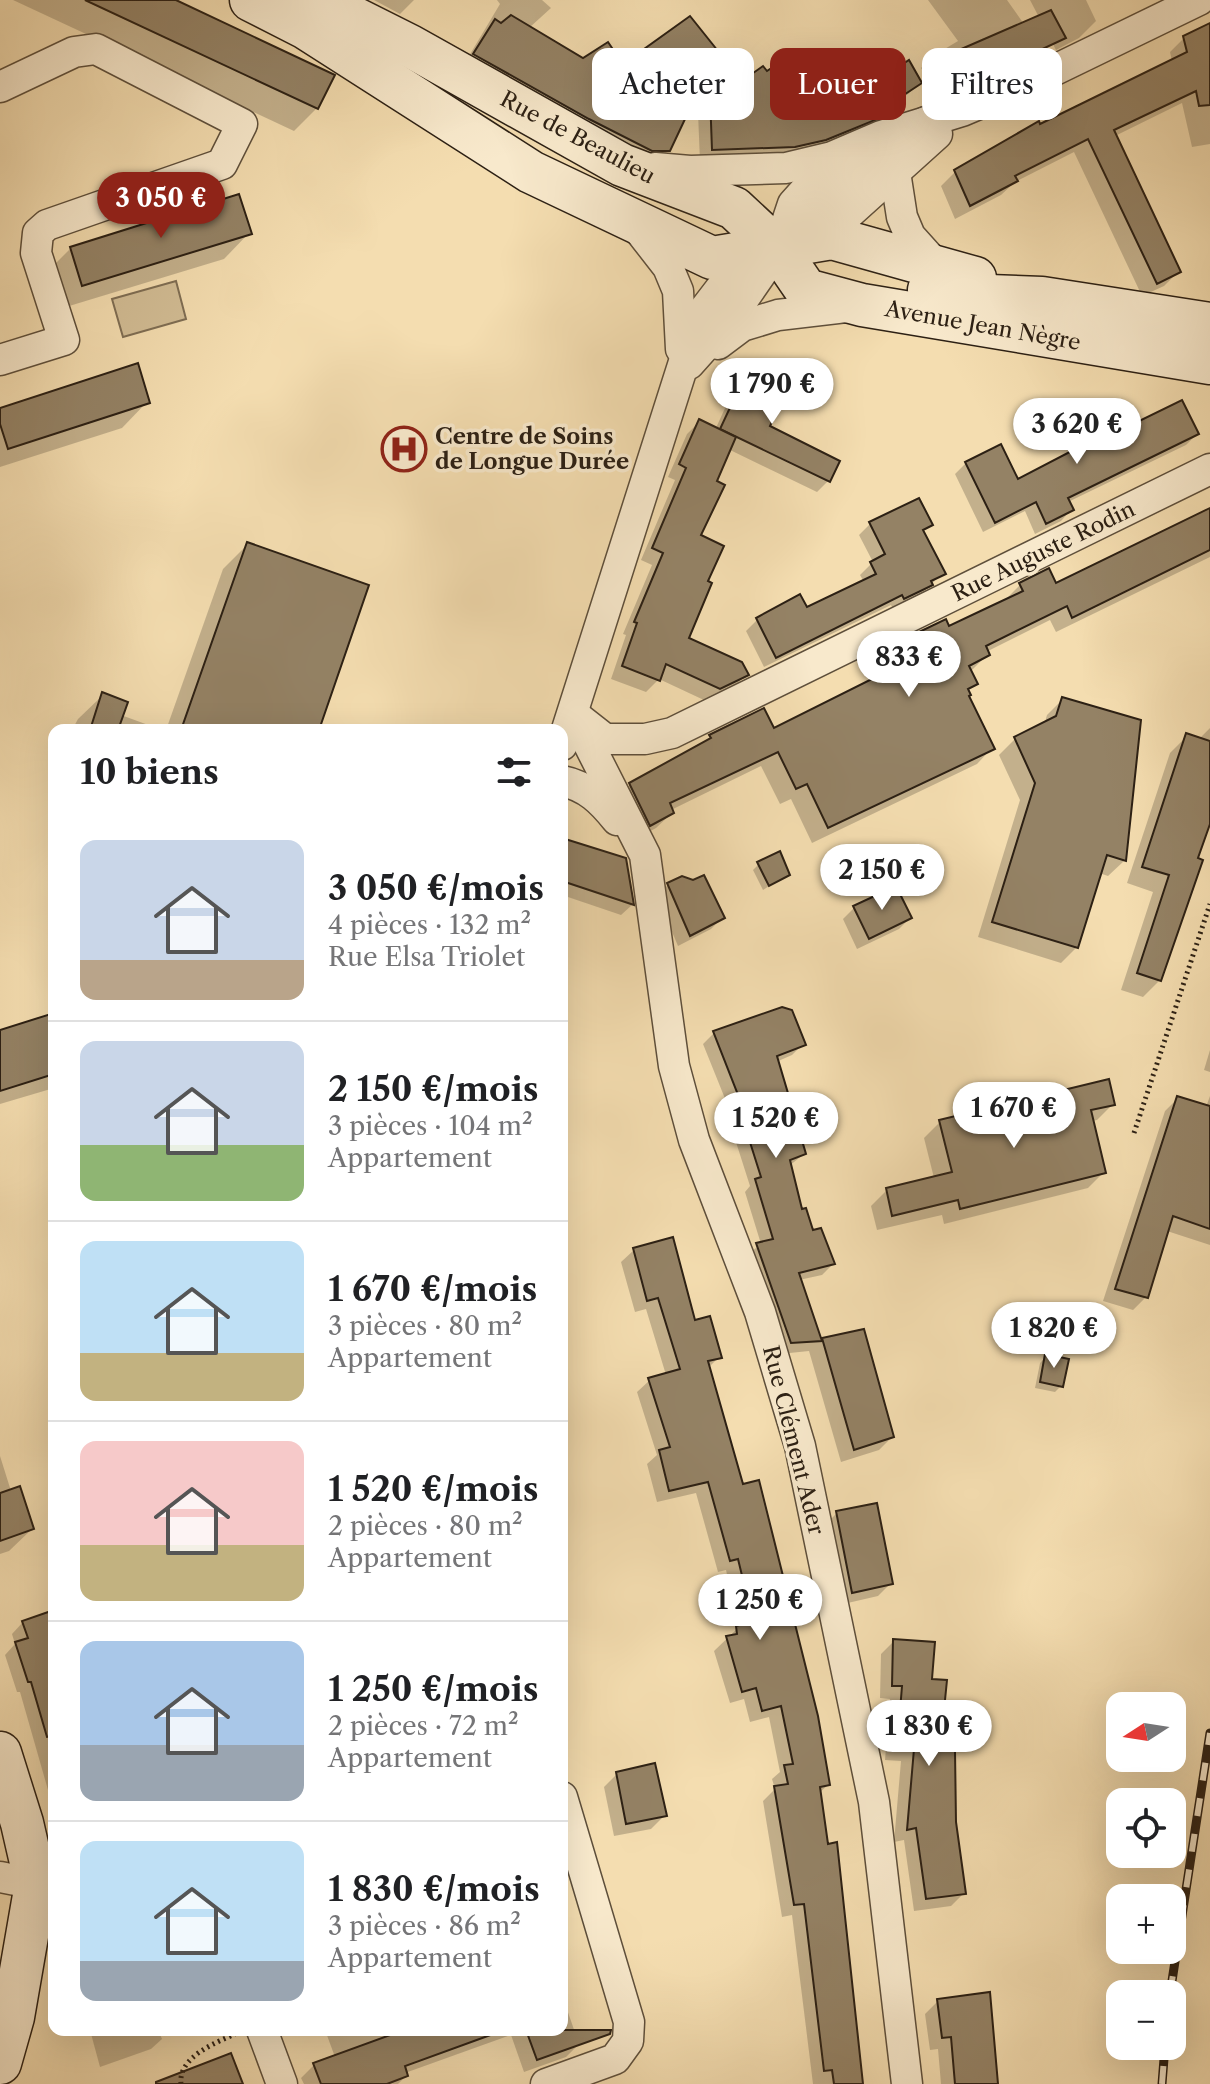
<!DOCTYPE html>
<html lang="fr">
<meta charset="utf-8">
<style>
:root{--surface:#fff;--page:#f6f6f6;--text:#202124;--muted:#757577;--line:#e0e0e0;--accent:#8f2418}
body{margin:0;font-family:"Libre Caslon Text",serif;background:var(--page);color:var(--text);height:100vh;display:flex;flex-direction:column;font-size:30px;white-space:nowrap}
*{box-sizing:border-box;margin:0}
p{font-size:26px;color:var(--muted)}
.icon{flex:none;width:44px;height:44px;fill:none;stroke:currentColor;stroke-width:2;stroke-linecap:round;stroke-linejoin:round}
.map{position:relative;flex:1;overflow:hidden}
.sheet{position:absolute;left:48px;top:724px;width:520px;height:1312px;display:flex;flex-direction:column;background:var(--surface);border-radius:16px;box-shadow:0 8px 32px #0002}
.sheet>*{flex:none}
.guide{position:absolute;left:592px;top:48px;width:498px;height:72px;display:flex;gap:16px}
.needle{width:52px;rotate:258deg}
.fabs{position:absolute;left:1106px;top:1692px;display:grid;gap:16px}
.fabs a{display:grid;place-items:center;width:80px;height:80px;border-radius:16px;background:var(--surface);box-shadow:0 8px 32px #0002;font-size:40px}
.price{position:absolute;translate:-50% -68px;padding:0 18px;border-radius:28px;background:#fff;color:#222;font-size:26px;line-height:52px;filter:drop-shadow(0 2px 4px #0008)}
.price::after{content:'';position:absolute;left:50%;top:48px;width:24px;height:18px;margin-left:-12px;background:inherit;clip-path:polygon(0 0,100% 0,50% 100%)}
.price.on{background:var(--accent);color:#fff}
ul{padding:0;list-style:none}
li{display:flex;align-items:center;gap:24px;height:200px;padding:0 32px}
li+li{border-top:2px solid var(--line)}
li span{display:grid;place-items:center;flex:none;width:224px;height:160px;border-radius:16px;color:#555}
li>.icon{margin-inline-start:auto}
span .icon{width:96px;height:96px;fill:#fffc;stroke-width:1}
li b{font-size:34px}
h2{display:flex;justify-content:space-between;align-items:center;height:96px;padding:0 32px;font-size:34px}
.chip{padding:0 28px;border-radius:16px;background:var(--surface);box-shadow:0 8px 32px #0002;font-size:28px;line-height:72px}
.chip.on{background:var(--accent);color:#fff}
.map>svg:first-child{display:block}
.green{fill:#d2bd95;stroke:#7f6e54;stroke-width:2}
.shadow{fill:#0003}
.building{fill:#948265;stroke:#2c2014;stroke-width:2}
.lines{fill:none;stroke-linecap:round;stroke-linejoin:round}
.minor-casing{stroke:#5e4f3b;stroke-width:33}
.secondary-casing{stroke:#2c2014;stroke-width:45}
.path{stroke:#2c2014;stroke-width:5;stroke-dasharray:2 4;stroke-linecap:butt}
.minor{stroke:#f8e9cc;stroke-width:30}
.secondary{stroke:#f8e9cc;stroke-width:42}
.rail-casing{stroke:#2c2014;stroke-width:9}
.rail{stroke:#f8e9cc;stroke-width:6;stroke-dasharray:18;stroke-linecap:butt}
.labels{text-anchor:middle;stroke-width:7;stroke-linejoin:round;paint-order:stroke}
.street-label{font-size:22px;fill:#2c2014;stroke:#f8e9cc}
.poi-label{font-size:22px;font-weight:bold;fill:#2c2014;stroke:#f8e9cc;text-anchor:start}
</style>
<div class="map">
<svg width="1210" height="2084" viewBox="0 0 1210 2084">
<rect width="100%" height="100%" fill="#f4ddb0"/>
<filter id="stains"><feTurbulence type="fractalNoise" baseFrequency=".0025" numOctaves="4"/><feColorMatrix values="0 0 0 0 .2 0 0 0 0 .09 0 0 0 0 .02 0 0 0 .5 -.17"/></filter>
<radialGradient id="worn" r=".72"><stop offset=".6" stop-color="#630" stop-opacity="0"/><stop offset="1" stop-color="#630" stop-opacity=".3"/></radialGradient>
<path class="green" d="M176,281L186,319L123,337L112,299Z"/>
<g class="shadow">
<path d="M13,0H170L317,108L294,131Z"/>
<path d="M374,0H414L400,14Z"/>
<path d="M497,0H542L551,8L529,28L583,61L622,67L690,19L742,83L788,88L822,83L859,82L892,74L920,82L908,94L881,112L883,116L871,128L812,151L700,162L697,88L669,150L656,163L463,66L500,4Z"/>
<path d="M928,0H1007L1041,48L1030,60L944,99L921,68L933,56L958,41Z"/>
<path d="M1030,0H1086L1096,21L1079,38L1056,50Z"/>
<path d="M1210,25V144L1192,147L1182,103L1115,136L1179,271L1164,286L1142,296L1074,152L1015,182L1001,195L955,219L941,186L955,172L1039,126L1172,61L1170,52L1185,37Z"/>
<path d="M249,233L224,259L56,310L45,274L71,248Z"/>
<path d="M748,371L767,427L828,481L817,492L728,449L714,482L698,536L686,639L746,675L734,687L706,701L659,679L646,692L611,679L626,635L623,634L652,565L641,560L675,480L668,477L687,434L699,422L715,430L737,382Z"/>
<path d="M147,402L122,428L0,467V410Z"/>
<path d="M1197,434L1186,445L1068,502L1071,510L1061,521L1035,534L1025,511L983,532L955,474L966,463L1017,482L1085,449Z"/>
<path d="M1210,511V557L1056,632L1050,620L986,652L987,655L971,671L975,683L967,691V697L992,748L977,764L812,843L791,799L780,804L761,766L671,810L672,813L656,828L634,840L614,800L630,785L701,746L711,736L773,731L910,662L905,649L920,633L948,629L1005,600L1021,584L1055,585Z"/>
<path d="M871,523L930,524L922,532L943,573L919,596L893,609L891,605L764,667L746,631L757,620L806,610L864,582L860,575L873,562L859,535Z"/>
<path d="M248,544L317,730H166L223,569Z"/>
<path d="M103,695L121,715L162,730H72L78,719Z"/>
<path d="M1063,699L1139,721L1124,861L1108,876L1099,873L1077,947L1061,963L978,937L1020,800L999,755L1015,739L1044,725L1047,715Z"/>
<path d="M1210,728V817L1160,980L1143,997L1121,990L1153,892L1127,883L1170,753L1187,736L1199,739Z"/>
<path d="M562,840L625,860L632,905L621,915L562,895Z"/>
<path d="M759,864L788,874L763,890L753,870Z"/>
<path d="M668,885L722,918L711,929L678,946L657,896Z"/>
<path d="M854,908L910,918L899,929L857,949L843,919Z"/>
<path d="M54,1015V1088L0,1104V1032Z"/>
<path d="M714,1033L803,1044L792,1055L776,1062L804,1154L789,1166L800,1211L811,1232L833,1264L822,1275L799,1280L820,1342L823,1339L892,1437L879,1450L841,1462L809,1351L780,1354L746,1256L761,1244L745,1192L750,1186L727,1114L730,1111L703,1044Z"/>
<path d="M1210,1050V1072L1204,1070Z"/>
<path d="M1210,1096V1245L1167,1231L1146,1297L1133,1310L1103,1301L1165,1111L1178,1098L1206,1107Z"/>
<path d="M1113,1104L1097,1120L1092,1121L1104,1172L1088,1188L944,1224L942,1215L877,1230L871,1206L887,1190L934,1178L924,1138L940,1122Z"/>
<path d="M634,1250L719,1357L708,1368L828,1785L819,1793L862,2084H813L792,1915L782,1917L763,1801L775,1789L772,1779L780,1772L769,1717L750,1722L744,1699L730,1703L714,1651L739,1627L726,1570L718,1572L696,1493L657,1502L647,1464L657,1455L637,1392L650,1380L666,1375L646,1309L635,1312L621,1262Z"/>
<path d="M1046,1357L1061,1386L1055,1392L1035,1388L1040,1363Z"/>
<path d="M0,1456L11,1491L32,1529L9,1551L0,1554Z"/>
<path d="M837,1513L891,1583L878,1596L839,1605L824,1526Z"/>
<path d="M54,1612V1796L50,1797L20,1692H17L5,1655L15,1644L12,1634L23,1622Z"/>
<path d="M894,1641L930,1681L938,1752L954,1823L964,1893L951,1906L914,1911L904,1840L894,1842L901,1761L885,1760L890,1699L880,1698L881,1654Z"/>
<path d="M617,1774L664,1816L651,1829L614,1836L604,1787Z"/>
<path d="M562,1995L579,2044L566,2057L524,2072L511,2035L405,2073L406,2076L398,2084H304L301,2078L314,2065L335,2057L325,2030H562Z"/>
<path d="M938,2001L997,2084H941L938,2049L930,2050L925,2014Z"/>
<path d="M90,2030H158L162,2039L151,2049L100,2067Z"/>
</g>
<g class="building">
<path d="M85,0H176L335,75L318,109Z"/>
<path d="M1051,10L1066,38L957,89L936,60Z"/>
<path d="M511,15L583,58L608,42L623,64L690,16L742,81L763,66L767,71L776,65L789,85L814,68L823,80L848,63L860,80L886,61L892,71L909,60L922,83L881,110L885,116L826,140L795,147L712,150L709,68L670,151H652L589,119L473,54L495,19L501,23Z"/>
<path d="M1210,23V105L1199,106L1196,91L1114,130L1181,272L1157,284L1088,139L1015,176L1018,181L970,206L954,170L1039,121L1040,124L1187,52L1183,36Z"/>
<path d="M239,194L252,234L82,286L70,247Z"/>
<path d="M138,363L150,403L8,449L0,424V408Z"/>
<path d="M748,369L788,389L770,426L840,461L830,482L720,429Z"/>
<path d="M1182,400L1199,434L1068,498L1074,510L1046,524L1036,502L995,523L965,462L1001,444L1018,479L1085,444L1086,447Z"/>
<path d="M699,419L736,437L717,481L725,485L701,535L724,546L708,581L712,583L689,638L742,662L749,675L720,689L666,664L660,681L622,666L637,623L634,622L663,553L652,548L686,468L679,464Z"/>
<path d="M919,498L933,525L923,530L946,574L931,581L933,585L904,599L902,595L776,658L756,618L800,594L807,607L876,574L870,562L885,554L869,522Z"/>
<path d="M1210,508V550L1072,618L1067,606L986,646L990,655L969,666L978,684L968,689L971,695L969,696L995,749L828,828L807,784L796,789L778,752L670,803L674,813L650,826L629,783L711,738L709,735L764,708L774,728L928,651L919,632L946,619L949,626L989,607L1023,591L1019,583L1049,568L1056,583Z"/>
<path d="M247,542L369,585L319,730H181Z"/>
<path d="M102,692L128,702L118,730H90Z"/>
<path d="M1062,697L1141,720L1126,861L1107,855L1078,948L992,922L1035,783L1014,737L1056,716Z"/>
<path d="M1186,733L1210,741V824L1198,858L1203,860L1161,981L1137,973L1169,875L1142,867Z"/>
<path d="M562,838L626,858L634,905L562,881Z"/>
<path d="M780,851L790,875L769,886L757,862Z"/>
<path d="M704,875L725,918L690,936L667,883L682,876L693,880Z"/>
<path d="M896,886L912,918L869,939L853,906Z"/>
<path d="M782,1007L792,1010L806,1045L777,1056L806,1154L790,1160L802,1209L806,1208L813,1230L821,1228L835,1264L799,1273L822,1341L791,1343L756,1243L773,1239L755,1179L761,1177L737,1101L740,1100L713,1031Z"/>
<path d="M54,1013V1074L0,1091V1030Z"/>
<path d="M1109,1079L1115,1105L1091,1110L1106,1173L960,1209L958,1200L892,1216L886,1188L952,1172L939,1120Z"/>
<path d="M1177,1096L1210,1106V1229L1173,1216L1148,1298L1115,1289Z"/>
<path d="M673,1237L695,1320L710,1316L722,1358L708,1361L743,1484L759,1480L818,1716L830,1785L820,1787L828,1844L837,1842L863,2084H834L832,2070L824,2071L804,1904L794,1905L774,1786L788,1784L784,1765L793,1764L781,1706L762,1711L756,1688L742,1692L726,1636L737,1634L736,1626L753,1621L738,1559L730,1561L708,1482L669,1491L659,1450L670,1447L648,1378L680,1369L658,1298L647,1301L633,1248Z"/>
<path d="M864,1329L894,1437L854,1450L822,1338Z"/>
<path d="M1045,1354L1069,1359L1063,1387L1040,1382Z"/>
<path d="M20,1486L34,1529L0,1541V1493Z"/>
<path d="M877,1503L893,1584L852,1593L836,1511Z"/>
<path d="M54,1610V1736L47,1737L31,1682H28L15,1642L28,1638L22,1621Z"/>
<path d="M893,1639L935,1642L932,1679L947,1680L940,1750L955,1751L956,1822L966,1894L926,1899L916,1828L907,1830L914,1749L897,1748L902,1686H892Z"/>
<path d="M655,1763L667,1816L626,1824L616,1772Z"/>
<path d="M990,1992L998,2084H955L951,2037L942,2038L937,1999Z"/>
<path d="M404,2030H496V2033L405,2066L408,2076L387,2084H321L313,2063Z"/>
<path d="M526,2030H611L610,2034L537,2060Z"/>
<path d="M231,2053L243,2084H156V2082Z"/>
</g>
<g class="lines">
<g class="minor-casing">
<g id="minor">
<path d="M0,87L74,52L96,49L242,124L222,164L47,225L38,233L36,253L64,340L0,360"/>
<path d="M655,168L690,171L786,168L832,157L881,136L962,111L1028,83L1199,0"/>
<path d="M895,172L902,217L910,236L937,266"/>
<path d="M636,226L668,267L678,291L681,349"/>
<path d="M805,236L845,217L937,134"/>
<path d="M718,344L742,326L778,315L846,307"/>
<path d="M689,364L731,317L778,249L793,204L810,185L848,160"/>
<path d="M573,713L645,855L674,1066L694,1140L760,1312L800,1446L874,1802L907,2084"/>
<path d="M577,717L605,739H645L672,733L1210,469"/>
<path d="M562,745L698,318L721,288L778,249L821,211L831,196L860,167L926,122"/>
<path d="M562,781C587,786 602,801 617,820"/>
<path d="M0,1877L36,1884L49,1876"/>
<path d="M262,2030L282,2084"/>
<path d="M546,2084L615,2059L628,2041L629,2022L562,1797"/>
</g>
</g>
<g class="secondary-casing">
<g id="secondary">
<path d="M251,0L306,28L531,172L712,258L832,238L975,278"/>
<path d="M318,0L410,46L622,165L734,208L778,249L806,290L862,305L1210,363"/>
<path d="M929,290L961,295L1042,298L1210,324"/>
<path d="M0,1753L22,1823L36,1884L13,2017L0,2063"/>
</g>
</g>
<g class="path">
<path d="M1134,1133L1210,904"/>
<path d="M181,2084C178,2057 215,2043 235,2034"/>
</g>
<use href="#minor" class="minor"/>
<use href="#secondary" class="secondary"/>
<g class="rail-casing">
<g id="rail">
<path d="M1170,1994L1210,1733"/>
<path d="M1162,2084L1165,2046"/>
</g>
</g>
<use href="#rail" class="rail"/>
</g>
<defs>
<g id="hospital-ring" transform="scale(2.3)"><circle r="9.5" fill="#f8e9cc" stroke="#8f2418" stroke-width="1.5"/><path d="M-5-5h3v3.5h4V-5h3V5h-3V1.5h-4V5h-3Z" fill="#8f2418"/></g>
</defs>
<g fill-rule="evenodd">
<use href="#hospital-ring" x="404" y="449"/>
</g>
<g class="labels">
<g class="street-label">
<text transform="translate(578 137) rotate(28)" y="8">Rue de Beaulieu</text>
<text transform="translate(983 325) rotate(10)" y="8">Avenue Jean Nègre</text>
<text transform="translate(1043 551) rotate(-26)" y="8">Rue Auguste Rodin</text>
<text transform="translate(794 1440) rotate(76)" y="8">Rue Clément Ader</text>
</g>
<g class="poi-label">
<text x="435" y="444">Centre de Soins<tspan x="435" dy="25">de Longue Durée</tspan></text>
</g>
</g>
<rect width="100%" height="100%" filter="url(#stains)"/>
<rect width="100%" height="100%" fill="url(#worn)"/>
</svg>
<div class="fabs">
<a><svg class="needle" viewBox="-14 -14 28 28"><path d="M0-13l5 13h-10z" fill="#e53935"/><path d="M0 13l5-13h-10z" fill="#757577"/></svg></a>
<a><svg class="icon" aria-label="locate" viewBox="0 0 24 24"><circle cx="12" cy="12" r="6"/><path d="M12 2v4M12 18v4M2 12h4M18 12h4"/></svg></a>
<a>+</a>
<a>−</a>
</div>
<b class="price on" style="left:161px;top:240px">3 050 €</b>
<b class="price" style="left:772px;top:426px">1 790 €</b>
<b class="price" style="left:1077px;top:466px">3 620 €</b>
<b class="price" style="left:909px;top:699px">833 €</b>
<b class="price" style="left:882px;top:912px">2 150 €</b>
<b class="price" style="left:1014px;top:1150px">1 670 €</b>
<b class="price" style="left:776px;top:1160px">1 520 €</b>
<b class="price" style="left:1054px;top:1370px">1 820 €</b>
<b class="price" style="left:760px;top:1642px">1 250 €</b>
<b class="price" style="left:929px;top:1768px">1 830 €</b>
<div class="guide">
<a class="chip">Acheter</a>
<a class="chip on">Louer</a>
<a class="chip">Filtres</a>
</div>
<section class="sheet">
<h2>10 biens<svg class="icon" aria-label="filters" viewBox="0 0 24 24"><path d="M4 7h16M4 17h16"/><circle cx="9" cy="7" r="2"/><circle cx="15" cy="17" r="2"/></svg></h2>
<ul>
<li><span style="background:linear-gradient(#c9d6e8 75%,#b9a48a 0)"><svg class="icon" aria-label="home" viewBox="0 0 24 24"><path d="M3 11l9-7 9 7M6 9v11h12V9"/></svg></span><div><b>3 050 €/mois</b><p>4 pièces · 132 m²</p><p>Rue Elsa Triolet</p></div></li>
<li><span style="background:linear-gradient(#c9d6e8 65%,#8fb573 0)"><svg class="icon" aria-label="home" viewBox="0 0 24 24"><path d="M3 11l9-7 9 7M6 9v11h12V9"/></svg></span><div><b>2 150 €/mois</b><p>3 pièces · 104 m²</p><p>Appartement</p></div></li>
<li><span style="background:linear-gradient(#bfe0f5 70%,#c2b280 0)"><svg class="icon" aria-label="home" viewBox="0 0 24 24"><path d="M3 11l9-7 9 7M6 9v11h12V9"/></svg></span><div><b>1 670 €/mois</b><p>3 pièces · 80 m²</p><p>Appartement</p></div></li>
<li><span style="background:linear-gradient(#f6c9c9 65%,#c2b280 0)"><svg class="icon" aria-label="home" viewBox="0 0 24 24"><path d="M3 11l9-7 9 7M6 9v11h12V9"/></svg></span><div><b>1 520 €/mois</b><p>2 pièces · 80 m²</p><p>Appartement</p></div></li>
<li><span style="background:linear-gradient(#a9c7e8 65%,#9aa5b1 0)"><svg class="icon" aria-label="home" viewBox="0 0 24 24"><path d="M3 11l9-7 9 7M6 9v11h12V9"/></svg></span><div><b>1 250 €/mois</b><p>2 pièces · 72 m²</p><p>Appartement</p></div></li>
<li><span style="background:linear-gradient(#bfe0f5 75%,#9aa5b1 0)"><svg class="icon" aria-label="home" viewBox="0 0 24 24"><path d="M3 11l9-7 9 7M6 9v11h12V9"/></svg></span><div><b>1 830 €/mois</b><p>3 pièces · 86 m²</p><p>Appartement</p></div></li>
</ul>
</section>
</div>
